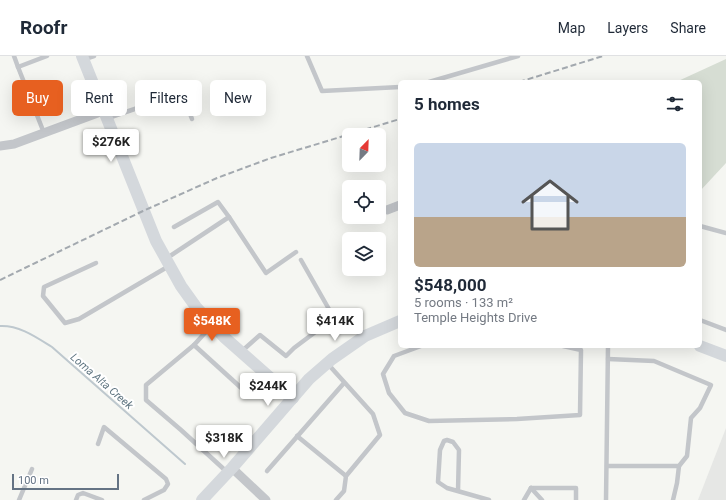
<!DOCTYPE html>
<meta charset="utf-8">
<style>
:root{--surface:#fff;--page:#f2f2f3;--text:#1f2937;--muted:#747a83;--line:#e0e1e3;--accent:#e76020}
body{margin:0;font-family:Roboto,sans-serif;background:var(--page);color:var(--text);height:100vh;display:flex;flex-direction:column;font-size:15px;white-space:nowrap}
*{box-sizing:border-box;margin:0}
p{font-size:13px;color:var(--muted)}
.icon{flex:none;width:22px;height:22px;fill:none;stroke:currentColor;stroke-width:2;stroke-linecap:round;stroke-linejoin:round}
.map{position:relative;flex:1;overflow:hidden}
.drawer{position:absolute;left:398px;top:24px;width:304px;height:268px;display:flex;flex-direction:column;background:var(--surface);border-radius:6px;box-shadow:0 4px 16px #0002}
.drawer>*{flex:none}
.banner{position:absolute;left:12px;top:24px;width:326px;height:36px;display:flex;gap:8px}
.needle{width:26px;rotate:23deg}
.fabs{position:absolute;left:342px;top:72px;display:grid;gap:8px}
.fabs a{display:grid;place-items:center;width:44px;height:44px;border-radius:6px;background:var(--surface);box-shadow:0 4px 16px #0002;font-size:20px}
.scale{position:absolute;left:12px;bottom:10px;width:107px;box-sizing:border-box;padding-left:4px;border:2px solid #647384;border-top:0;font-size:11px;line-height:14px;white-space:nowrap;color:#647384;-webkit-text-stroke:3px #fff;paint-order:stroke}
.price{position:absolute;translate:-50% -34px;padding:0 9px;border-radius:4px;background:#fff;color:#222;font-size:13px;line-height:26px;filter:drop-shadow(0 1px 2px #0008)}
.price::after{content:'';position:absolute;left:50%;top:24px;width:12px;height:9px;margin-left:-6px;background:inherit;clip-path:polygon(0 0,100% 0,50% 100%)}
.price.on{background:var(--accent);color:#fff}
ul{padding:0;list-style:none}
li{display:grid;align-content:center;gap:8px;height:212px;padding:0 16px}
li+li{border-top:1px solid var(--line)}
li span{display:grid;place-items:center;height:124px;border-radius:6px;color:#555}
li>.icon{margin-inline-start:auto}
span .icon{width:72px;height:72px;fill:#fffc;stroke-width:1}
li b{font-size:17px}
h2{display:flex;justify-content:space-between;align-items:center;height:48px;padding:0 16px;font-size:17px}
.pill{padding:0 14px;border-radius:6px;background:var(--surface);box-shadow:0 4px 16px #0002;font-size:14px;line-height:36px}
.pill.on{background:var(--accent);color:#fff}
header{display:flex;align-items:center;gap:24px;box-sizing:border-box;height:56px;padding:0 20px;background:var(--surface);border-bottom:1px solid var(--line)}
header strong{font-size:19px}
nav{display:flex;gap:22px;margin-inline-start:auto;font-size:14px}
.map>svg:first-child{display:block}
.built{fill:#e6e7e5}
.green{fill:#d6ddd3}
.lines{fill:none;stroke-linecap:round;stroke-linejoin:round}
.stream{stroke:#bec8ce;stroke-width:2}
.lane{stroke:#c3c6ca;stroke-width:4.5}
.street{stroke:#c3c6ca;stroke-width:9}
.secondary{stroke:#d4d8dc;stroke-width:12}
.rail{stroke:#a3a9af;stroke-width:2;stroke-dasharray:6 3;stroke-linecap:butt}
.labels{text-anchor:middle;stroke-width:4;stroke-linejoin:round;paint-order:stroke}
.water-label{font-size:11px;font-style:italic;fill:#5f7581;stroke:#fff}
</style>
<header>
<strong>Roofr</strong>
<nav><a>Map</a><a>Layers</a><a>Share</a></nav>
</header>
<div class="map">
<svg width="726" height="444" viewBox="0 0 726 444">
<rect width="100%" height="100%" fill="#f5f6f2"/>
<path class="built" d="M726,372V444H698Z"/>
<path class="green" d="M726,3V107L700,135V26H676Z"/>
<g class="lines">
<path class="stream" d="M0,270C19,269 36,281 52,291L185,408"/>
<g class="lane">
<path d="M14,0L18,11"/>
<path d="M307,0L322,35L400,31"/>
<path d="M85,3L94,0"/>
<path d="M429,26L518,0"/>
<path d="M108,62L182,37L192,63"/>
<path d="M44,77L18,11L47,0"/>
<path d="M229,161L266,217L296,196"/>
<path d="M700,170L726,177"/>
<path d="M167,202L229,161L218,146L174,171"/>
<path d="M96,207L44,231L43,240L65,267L79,263L169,210"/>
<path d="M700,264L726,274"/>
<path d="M212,269L194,289L146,329V344L181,374L227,416"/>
<path d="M194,289L249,339"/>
<path d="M421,290L394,300L383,318L389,337L405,357L429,365L517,363L580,359L581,294L563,290"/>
<path d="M242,295L260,279L286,300L294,292L334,262L301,204"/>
<path d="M327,307L373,358L380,379L346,420L344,435L336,444"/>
<path d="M297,380L346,420"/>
<path d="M98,388L104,371L166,423L168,428L164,434L144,444"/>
<path d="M607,410H679L687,400L691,362L700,352L711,329L654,305L608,303"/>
<path d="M267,415L344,327"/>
<path d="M531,432H576V444"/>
<path d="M531,432L542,444"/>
<path d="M458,435L459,394L453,386L447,384L444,385L440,394L438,426L447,432L489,444"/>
<path d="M19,444L32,413"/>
<path d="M76,444L78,439L83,437L102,444"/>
<path d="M524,444L531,432"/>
<path d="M606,444L608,290"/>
<path d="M673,444L677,427L679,410"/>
</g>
<g class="street">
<path d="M0,90L14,88L103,55"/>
<path d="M387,154L400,149"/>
<path d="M232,412L266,444"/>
</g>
<g class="secondary">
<path d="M82,0L156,185L181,230L196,251L224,281L293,342"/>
<path d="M700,290L726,300"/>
<path d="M202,444L232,412L309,323L332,303L365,280L400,265"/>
</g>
<g class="rail">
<path d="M519,26L603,0"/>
<path d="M0,224L143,155L217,122L271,102L400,63"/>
</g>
</g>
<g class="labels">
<g class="water-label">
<text transform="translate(102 325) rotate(41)" y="4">Loma Alta Creek</text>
</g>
</g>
</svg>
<div class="fabs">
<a><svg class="needle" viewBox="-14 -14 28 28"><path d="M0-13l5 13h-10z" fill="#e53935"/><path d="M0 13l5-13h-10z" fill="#747a83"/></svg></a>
<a><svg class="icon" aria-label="locate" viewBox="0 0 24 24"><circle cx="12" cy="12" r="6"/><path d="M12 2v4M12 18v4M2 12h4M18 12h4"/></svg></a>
<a><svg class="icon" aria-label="layers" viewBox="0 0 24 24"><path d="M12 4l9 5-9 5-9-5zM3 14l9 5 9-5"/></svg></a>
</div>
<div class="scale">100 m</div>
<b class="price" style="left:111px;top:107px">$276K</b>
<b class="price on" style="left:212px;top:286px">$548K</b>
<b class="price" style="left:335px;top:286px">$414K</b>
<b class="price" style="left:268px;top:351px">$244K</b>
<b class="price" style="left:224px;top:403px">$318K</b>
<div class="banner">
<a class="pill on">Buy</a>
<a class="pill">Rent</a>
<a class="pill">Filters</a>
<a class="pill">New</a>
</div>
<section class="drawer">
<h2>5 homes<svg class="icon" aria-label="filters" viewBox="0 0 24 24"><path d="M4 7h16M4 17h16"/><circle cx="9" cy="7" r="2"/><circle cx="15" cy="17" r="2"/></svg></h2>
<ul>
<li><span style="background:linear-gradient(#c9d6e8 60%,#b9a48a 0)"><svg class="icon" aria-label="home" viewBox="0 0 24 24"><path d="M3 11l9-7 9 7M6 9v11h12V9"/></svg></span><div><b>$548,000</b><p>5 rooms · 133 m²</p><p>Temple Heights Drive</p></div></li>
</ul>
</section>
</div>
